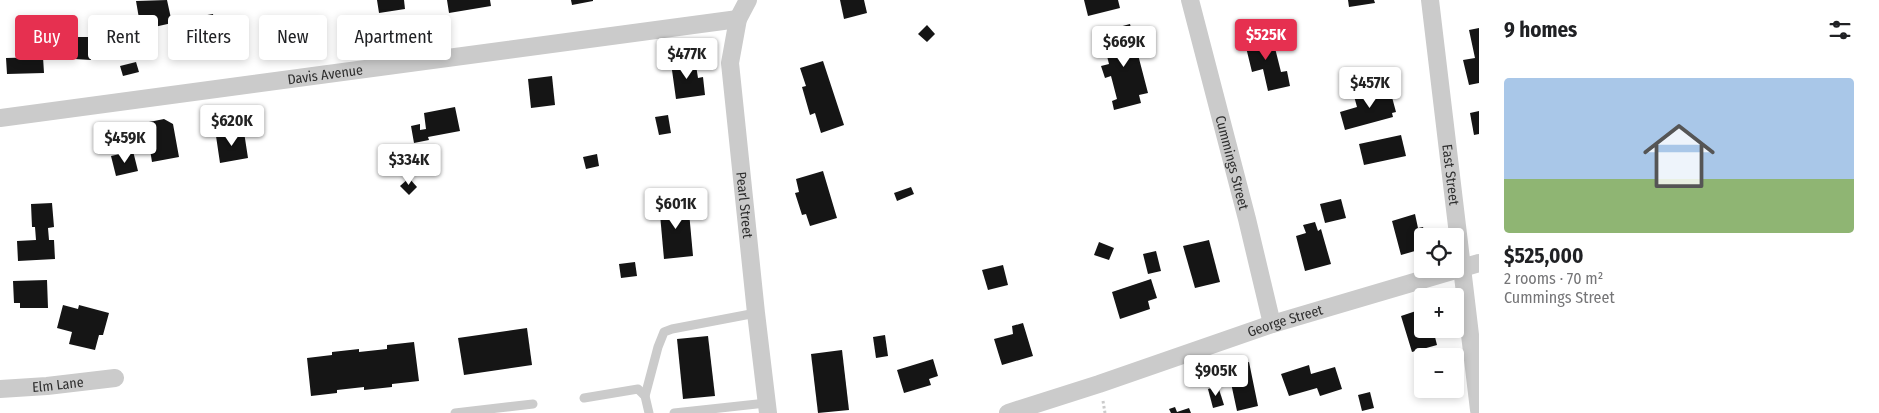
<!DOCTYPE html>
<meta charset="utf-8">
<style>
:root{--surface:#fff;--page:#f6f6f6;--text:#202124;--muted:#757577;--accent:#e63050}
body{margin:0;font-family:"Fira Sans Condensed",sans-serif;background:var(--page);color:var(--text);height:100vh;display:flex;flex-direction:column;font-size:19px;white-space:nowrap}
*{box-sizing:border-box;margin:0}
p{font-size:16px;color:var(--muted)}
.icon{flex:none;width:28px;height:28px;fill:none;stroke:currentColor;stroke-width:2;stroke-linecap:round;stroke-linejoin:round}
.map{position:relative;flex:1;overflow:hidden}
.sheet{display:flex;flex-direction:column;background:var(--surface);width:400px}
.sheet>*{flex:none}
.banner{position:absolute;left:15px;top:15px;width:475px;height:45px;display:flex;gap:10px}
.tools{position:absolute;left:1414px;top:228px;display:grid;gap:10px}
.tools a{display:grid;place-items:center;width:50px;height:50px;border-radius:5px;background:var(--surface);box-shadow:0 2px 8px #0003;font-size:25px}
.price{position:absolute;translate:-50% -42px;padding:0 11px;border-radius:5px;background:#fff;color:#222;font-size:16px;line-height:32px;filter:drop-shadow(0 1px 2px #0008)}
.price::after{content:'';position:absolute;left:50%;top:30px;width:15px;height:11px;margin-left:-8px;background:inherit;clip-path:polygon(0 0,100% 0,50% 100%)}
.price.current{background:var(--accent);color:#fff}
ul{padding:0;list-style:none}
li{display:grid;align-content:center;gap:10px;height:265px;padding:0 25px}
li span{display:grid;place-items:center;height:155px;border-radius:5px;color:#555}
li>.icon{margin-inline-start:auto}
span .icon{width:90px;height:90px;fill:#fffc;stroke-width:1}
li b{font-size:21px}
h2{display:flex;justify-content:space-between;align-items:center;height:60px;padding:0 25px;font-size:21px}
.tag{padding:0 18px;border-radius:5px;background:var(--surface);box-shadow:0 2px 8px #0003;font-size:18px;line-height:45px}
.tag.current{background:var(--accent);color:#fff}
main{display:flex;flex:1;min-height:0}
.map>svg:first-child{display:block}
.building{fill:#151515}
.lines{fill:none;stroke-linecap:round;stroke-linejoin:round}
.path{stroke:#cbcbcb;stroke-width:3;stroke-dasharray:2.5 2.5;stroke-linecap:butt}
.lane{stroke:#cbcbcb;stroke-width:9}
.street{stroke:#cbcbcb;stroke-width:18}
.labels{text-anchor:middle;stroke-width:5;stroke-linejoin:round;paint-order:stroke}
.street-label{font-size:14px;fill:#2e2e2e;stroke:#fff}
</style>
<main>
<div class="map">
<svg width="1479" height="413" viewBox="0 0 1479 413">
<rect width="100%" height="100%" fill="#fff"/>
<g class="building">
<path d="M167,0L172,23L141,30L136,1Z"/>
<path d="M377,0H404L405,9L379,13Z"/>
<path d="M447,0H490L491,6L449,13Z"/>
<path d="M571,0H593V1L572,5Z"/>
<path d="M840,0H864L867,13L844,19Z"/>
<path d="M1084,0H1118L1120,8L1088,16Z"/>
<path d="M1348,0H1374L1375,3L1349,7Z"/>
<path d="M213,14L217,35L223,34L226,52L196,57L193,37L199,36L196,17Z"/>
<path d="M1130,24L1148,93L1139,95L1141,103L1114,110L1112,101L1117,99L1111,76L1105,78L1101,66L1109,64L1107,56L1111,55L1104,31Z"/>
<path d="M927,25L935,34L927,42L918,34Z"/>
<path d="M1479,28V83L1469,85L1463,60L1475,58L1469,30Z"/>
<path d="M1271,32L1281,72L1287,71L1290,86L1268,91L1263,69L1252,72L1244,39Z"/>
<path d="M75,37H91V60L74,59Z"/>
<path d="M43,57L44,73L7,74L6,58Z"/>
<path d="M695,59L698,78L703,77L705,95L676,99L671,63Z"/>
<path d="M823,61L844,125L821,133L815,113L810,115L802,87L806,86L800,68Z"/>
<path d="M136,62L139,72L123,76L120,66Z"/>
<path d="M552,76L555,105L531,108L528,79Z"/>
<path d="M1389,86L1396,112L1392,113L1393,117L1345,130L1340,112L1357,107L1354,96Z"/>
<path d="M455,107L460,131L428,137L429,140L414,143L411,126L420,124V130L426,129L424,113Z"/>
<path d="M1479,111V134L1474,135L1470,113Z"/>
<path d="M668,115L671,133L659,135L655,117Z"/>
<path d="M164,119L173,124L179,157L152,162L147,131L150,130L149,122Z"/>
<path d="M232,130L233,134L244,132L248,158L220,163L216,136L227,135L226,131Z"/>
<path d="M1401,135L1406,156L1364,165L1359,144Z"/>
<path d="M133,151L138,171L116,176L111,156Z"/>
<path d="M597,154L599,166L586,169L583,157Z"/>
<path d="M823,171L837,218L810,226L806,214L802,215L795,193L799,192L796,179Z"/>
<path d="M409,178L417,187L409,195L400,186Z"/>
<path d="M911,187L914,194L897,201L894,193Z"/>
<path d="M1341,199L1346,218L1325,223L1320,204Z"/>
<path d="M688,201L693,256L664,259L659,203Z"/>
<path d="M52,203L54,227L48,228L49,240H54L55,259L18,261L17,241L36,240L35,227H32L31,204Z"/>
<path d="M1415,214L1418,228L1423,227L1426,236H1422V249L1401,255L1392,221Z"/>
<path d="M1315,222L1318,231L1321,229L1331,264L1305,271L1296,236L1306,233L1303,225Z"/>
<path d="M1209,240L1220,282L1195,288L1183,246Z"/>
<path d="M1099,242L1114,248L1109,260L1094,255Z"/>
<path d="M1156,251L1161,271L1148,274L1143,254Z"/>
<path d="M635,262L637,276L621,278L619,264Z"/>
<path d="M1003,265L1008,285L988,290L982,270Z"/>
<path d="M1151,279L1157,298L1148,301L1150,309L1120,319L1112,292Z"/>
<path d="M47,280L48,308H20V303H14L13,281Z"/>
<path d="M63,305L78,309L79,305L109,313L103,335H99L95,350L69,344L72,332L57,328Z"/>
<path d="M1422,309V329H1433L1437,345L1412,352L1401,316Z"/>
<path d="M1023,323L1033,356L1002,365L994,339L1013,334L1012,326Z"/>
<path d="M527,328L532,365L464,375L458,338Z"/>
<path d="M885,335L888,356L876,358L873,337Z"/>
<path d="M708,336L715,396L683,399L677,339Z"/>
<path d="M414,342L419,381L392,384V387L364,390V387L337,390V393L311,396L307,358L332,355V352L359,349V352L387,349V345Z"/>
<path d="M842,350L849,410L818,413L811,354Z"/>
<path d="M933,359L938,376L929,379L931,385L904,393L897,370Z"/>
<path d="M1249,362L1258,406L1237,411L1231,383L1244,380L1240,364Z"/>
<path d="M1309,365L1311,374L1335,367L1342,389L1320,396L1317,388L1289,396L1281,374Z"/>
<path d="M1218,386L1224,405L1213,408L1208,389Z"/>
<path d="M1370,392L1374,408L1362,411L1358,395Z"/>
<path d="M1175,407L1177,412L1189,408L1191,413H1171L1169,409Z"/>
</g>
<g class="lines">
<path class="path" d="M1103,401L1105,413"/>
<g class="lane">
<path d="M645,396L658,347L664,332L672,329L756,313"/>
<path d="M584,398L638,389L645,396L649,413"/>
<path d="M455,413L533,404"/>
<path d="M674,413L767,403"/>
</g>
<g class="street">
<path id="s1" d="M748,0L738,19L730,63L756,313L768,413"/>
<path id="s2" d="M1190,0L1247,219L1272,324"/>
<path id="s3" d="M1430,0L1479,410"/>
<path id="s4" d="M0,118L738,19"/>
<path id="s5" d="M0,389L47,386L115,378"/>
<path id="s6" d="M1008,413L1099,384L1272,324L1479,263"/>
</g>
</g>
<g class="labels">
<g class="street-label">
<text dy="5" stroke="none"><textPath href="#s4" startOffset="328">Davis Avenue</textPath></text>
<text dy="5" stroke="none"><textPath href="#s2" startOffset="168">Cummings Street</textPath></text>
<text dy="5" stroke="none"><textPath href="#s3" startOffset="176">East Street</textPath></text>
<text dy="5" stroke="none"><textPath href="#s1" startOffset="209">Pearl Street</textPath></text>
<text dy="5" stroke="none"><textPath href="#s6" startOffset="292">George Street</textPath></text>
<text dy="5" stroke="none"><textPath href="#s5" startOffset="58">Elm Lane</textPath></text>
</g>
</g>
</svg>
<div class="tools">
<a><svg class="icon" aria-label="locate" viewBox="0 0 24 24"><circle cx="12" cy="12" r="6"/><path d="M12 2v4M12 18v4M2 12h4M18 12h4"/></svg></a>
<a>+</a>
<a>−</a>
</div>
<b class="price current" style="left:1266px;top:61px">$525K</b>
<b class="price" style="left:1124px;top:68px">$669K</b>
<b class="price" style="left:687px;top:80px">$477K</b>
<b class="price" style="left:1370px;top:109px">$457K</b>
<b class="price" style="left:232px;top:147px">$620K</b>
<b class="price" style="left:125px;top:164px">$459K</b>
<b class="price" style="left:409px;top:186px">$334K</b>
<b class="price" style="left:676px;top:230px">$601K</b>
<b class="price" style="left:1216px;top:397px">$905K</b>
<div class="banner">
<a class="tag current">Buy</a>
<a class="tag">Rent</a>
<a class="tag">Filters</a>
<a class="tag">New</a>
<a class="tag">Apartment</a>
</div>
</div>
<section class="sheet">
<h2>9 homes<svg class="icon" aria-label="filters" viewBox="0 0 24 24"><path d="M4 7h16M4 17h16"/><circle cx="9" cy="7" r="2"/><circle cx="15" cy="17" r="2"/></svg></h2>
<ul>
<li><span style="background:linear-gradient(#a9c7e8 65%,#8fb573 0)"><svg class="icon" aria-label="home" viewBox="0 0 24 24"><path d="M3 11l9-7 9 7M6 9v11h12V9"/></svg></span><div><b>$525,000</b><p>2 rooms · 70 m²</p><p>Cummings Street</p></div></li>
</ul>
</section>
</main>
